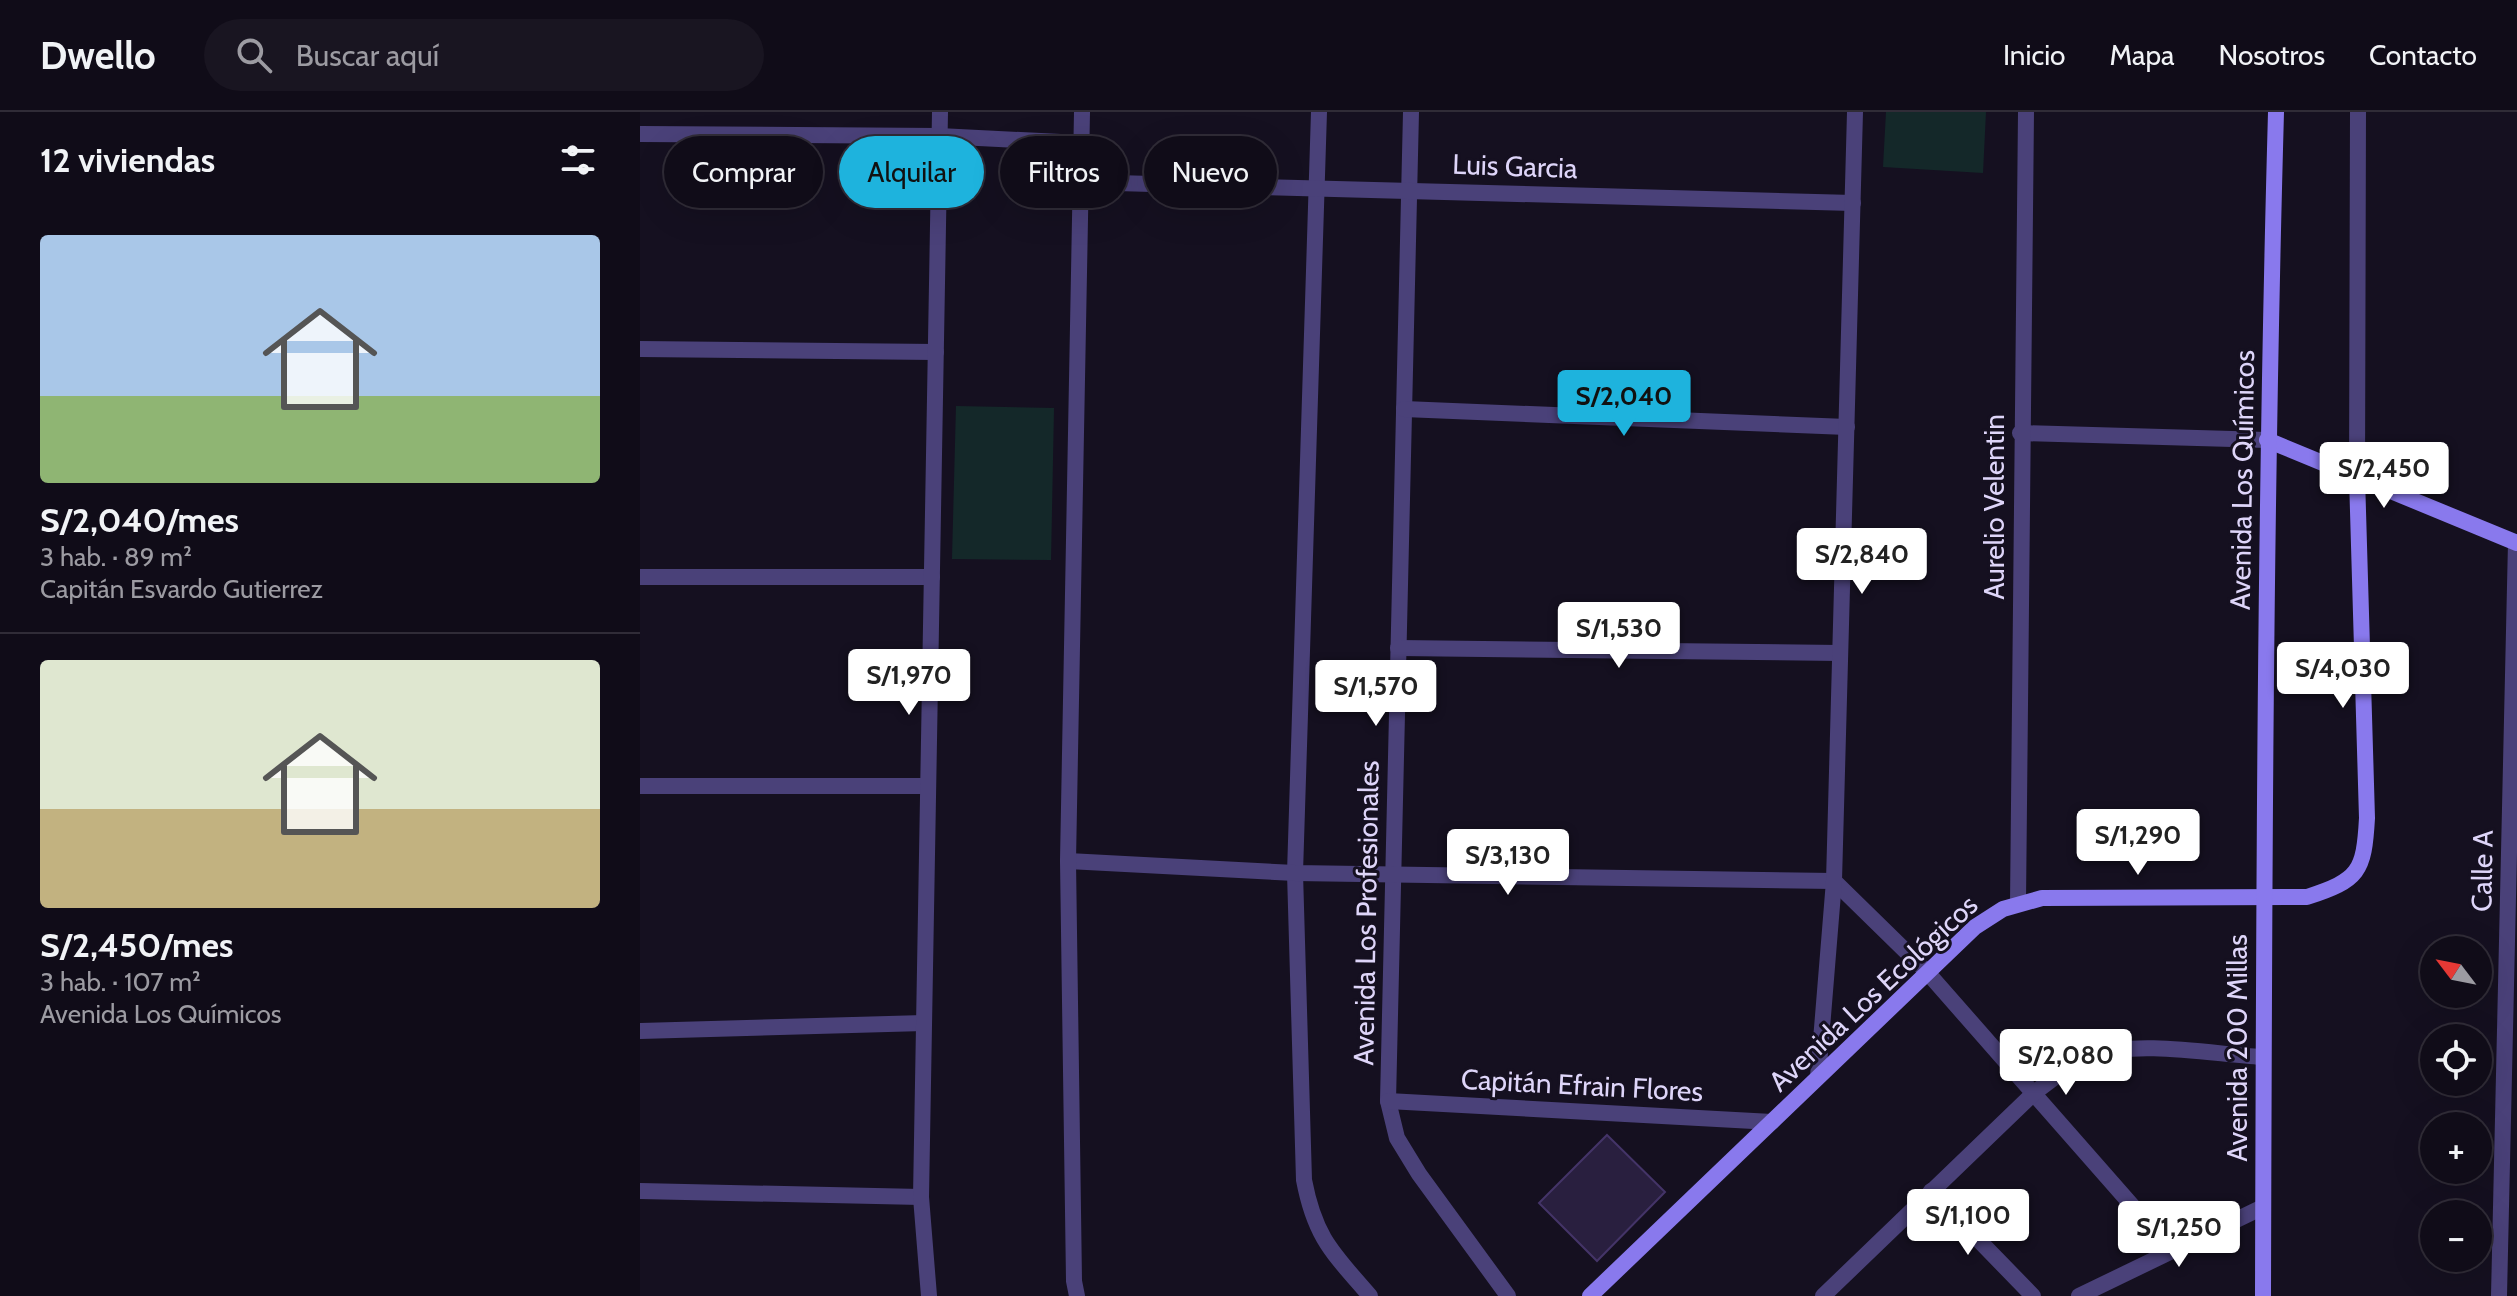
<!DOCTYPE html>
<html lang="es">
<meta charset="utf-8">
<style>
:root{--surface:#100c18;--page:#191521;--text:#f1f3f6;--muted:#9c9ba2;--line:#302c37;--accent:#1eb3dd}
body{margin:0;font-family:Cabin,sans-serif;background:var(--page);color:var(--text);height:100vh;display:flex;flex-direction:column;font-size:30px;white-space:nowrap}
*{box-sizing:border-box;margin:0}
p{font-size:26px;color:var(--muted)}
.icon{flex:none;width:44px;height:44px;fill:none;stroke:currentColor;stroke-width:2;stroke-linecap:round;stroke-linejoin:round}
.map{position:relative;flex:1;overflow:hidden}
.panel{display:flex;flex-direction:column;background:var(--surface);width:640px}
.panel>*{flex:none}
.guide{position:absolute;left:24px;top:24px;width:760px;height:72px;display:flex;gap:16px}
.needle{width:52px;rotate:302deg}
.controls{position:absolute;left:1780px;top:824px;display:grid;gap:16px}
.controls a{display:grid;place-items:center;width:72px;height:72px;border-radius:50%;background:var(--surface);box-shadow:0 8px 32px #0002,0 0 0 2px var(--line);font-size:40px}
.price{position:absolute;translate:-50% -68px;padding:0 18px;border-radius:8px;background:#fff;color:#222;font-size:26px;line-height:52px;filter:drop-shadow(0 2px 4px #0008)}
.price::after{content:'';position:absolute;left:50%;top:48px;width:24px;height:18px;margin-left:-12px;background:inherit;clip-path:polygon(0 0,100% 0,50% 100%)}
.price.active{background:var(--accent);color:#111}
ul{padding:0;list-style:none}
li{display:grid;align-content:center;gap:16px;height:424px;padding:0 40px}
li+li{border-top:2px solid var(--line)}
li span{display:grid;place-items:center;height:248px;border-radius:8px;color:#555}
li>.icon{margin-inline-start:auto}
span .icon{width:144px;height:144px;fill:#fffc;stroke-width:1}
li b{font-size:34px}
h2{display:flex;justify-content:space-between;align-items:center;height:96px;padding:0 40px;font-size:34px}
.chip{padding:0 28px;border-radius:36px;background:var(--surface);box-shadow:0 8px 32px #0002,0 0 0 2px var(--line);font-size:28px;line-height:72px}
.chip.active{background:var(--accent);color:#111}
header{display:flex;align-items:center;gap:48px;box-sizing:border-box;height:112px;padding:0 40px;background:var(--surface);border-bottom:2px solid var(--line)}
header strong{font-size:38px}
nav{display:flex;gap:44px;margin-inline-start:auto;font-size:28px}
.search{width:560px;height:72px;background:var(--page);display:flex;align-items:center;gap:20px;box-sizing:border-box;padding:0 28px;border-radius:44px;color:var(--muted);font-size:30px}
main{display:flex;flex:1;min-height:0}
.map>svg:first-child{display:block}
.green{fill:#142829}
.building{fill:#291f3f;stroke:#443468;stroke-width:2}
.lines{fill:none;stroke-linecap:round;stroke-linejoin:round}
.street{stroke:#4a4179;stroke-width:16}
.secondary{stroke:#8979ed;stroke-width:16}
.labels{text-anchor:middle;stroke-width:6;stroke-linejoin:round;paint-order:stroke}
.street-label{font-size:28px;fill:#ded5f9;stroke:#151020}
</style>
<header>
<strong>Dwello</strong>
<div class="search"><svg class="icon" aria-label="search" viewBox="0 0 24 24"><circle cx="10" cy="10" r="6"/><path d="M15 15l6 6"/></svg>Buscar aquí</div>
<nav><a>Inicio</a><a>Mapa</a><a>Nosotros</a><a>Contacto</a></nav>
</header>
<main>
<section class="panel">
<h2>12 viviendas<svg class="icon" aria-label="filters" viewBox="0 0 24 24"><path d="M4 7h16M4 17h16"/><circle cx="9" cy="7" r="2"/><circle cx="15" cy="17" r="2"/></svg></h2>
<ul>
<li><span style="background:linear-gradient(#a9c7e8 65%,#8fb573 0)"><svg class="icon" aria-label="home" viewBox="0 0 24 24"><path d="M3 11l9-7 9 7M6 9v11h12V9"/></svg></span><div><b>S/2,040/mes</b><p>3 hab. · 89 m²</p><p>Capitán Esvardo Gutierrez</p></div></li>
<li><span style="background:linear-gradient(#dfe7d0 60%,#c2b280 0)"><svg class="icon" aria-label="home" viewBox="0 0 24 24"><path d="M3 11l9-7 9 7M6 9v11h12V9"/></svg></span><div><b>S/2,450/mes</b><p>3 hab. · 107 m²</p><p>Avenida Los Químicos</p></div></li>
</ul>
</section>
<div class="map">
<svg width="1877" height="1184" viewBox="0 0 1877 1184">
<rect width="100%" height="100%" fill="#151020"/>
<g class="green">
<path d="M1246,0H1346L1343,61L1243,55Z"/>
<path d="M316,294L414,296L411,448L312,447Z"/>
</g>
<path class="building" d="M967,1023L1025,1080L957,1149L899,1091Z"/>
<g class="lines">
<g class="street">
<path d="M679,0L655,761L664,1068C675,1126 693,1141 730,1184"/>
<path d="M771,0L748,989L757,1026L779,1062L868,1184"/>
<path d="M0,22L299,24L441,31"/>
<path d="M439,70L1213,91"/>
<path d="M0,237L296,240"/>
<path d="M764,297L1207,315"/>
<path d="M1380,321L1627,328"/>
<path d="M1717,365L1718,0"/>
<path d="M0,465H292"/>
<path d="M758,536L1200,541"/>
<path d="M0,674H288"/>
<path d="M428,749L655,761L1194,769L1287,860L1532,1139"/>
<path d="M1378,791L1386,0"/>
<path d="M0,919L284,911"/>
<path d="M1178,965L1194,769L1215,0"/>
<path d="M748,989L1132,1010"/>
<path d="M0,1079L281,1085"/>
<path d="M1291,1079L1393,1184"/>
<path d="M289,1184L281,1085L300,0"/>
<path d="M437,1184L434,1169L428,749L442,0"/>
<path d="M1183,1184L1395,980C1413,967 1432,950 1453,943C1499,928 1572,942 1621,945"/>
<path d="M1439,1184L1623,1095"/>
<path d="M1859,1184L1876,430"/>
</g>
<g class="secondary">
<path d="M1627,328L1877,431"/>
<path d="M950,1184L1335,815L1363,797L1402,786L1667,785C1719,768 1724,760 1727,706L1717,365"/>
<path d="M1623,1184C1624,789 1625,395 1636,0"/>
</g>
</g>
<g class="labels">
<g class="street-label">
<text transform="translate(875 54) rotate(2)" y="10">Luis Garcia</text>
<text transform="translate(1602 368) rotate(-89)" y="10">Avenida Los Químicos</text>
<text transform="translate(1354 395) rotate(-90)" y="10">Aurelio Velentin</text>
<text transform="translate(1842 759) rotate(-89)" y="10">Calle A</text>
<text transform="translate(726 801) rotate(-89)" y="10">Avenida Los Profesionales</text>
<text transform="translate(1233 881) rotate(-43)" y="10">Avenida Los Ecológicos</text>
<text transform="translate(1597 936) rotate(-90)" y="10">Avenida 200 Millas</text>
<text transform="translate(942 973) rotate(3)" y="10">Capitán Efrain Flores</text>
</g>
</g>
</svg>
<div class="controls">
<a><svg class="needle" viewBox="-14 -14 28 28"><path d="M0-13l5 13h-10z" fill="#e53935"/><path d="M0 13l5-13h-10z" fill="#9c9ba2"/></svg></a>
<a><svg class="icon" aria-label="locate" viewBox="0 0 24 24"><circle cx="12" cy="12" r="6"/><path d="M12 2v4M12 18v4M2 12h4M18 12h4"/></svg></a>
<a>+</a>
<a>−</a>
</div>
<b class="price active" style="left:984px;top:326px">S/2,040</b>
<b class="price" style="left:1744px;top:398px">S/2,450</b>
<b class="price" style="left:1222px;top:484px">S/2,840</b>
<b class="price" style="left:979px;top:558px">S/1,530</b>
<b class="price" style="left:1703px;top:598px">S/4,030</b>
<b class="price" style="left:269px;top:605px">S/1,970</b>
<b class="price" style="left:736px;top:616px">S/1,570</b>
<b class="price" style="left:1498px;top:765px">S/1,290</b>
<b class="price" style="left:868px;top:785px">S/3,130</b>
<b class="price" style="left:1426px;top:985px">S/2,080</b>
<b class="price" style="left:1328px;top:1145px">S/1,100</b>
<b class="price" style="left:1539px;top:1157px">S/1,250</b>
<div class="guide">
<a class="chip">Comprar</a>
<a class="chip active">Alquilar</a>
<a class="chip">Filtros</a>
<a class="chip">Nuevo</a>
</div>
</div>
</main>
